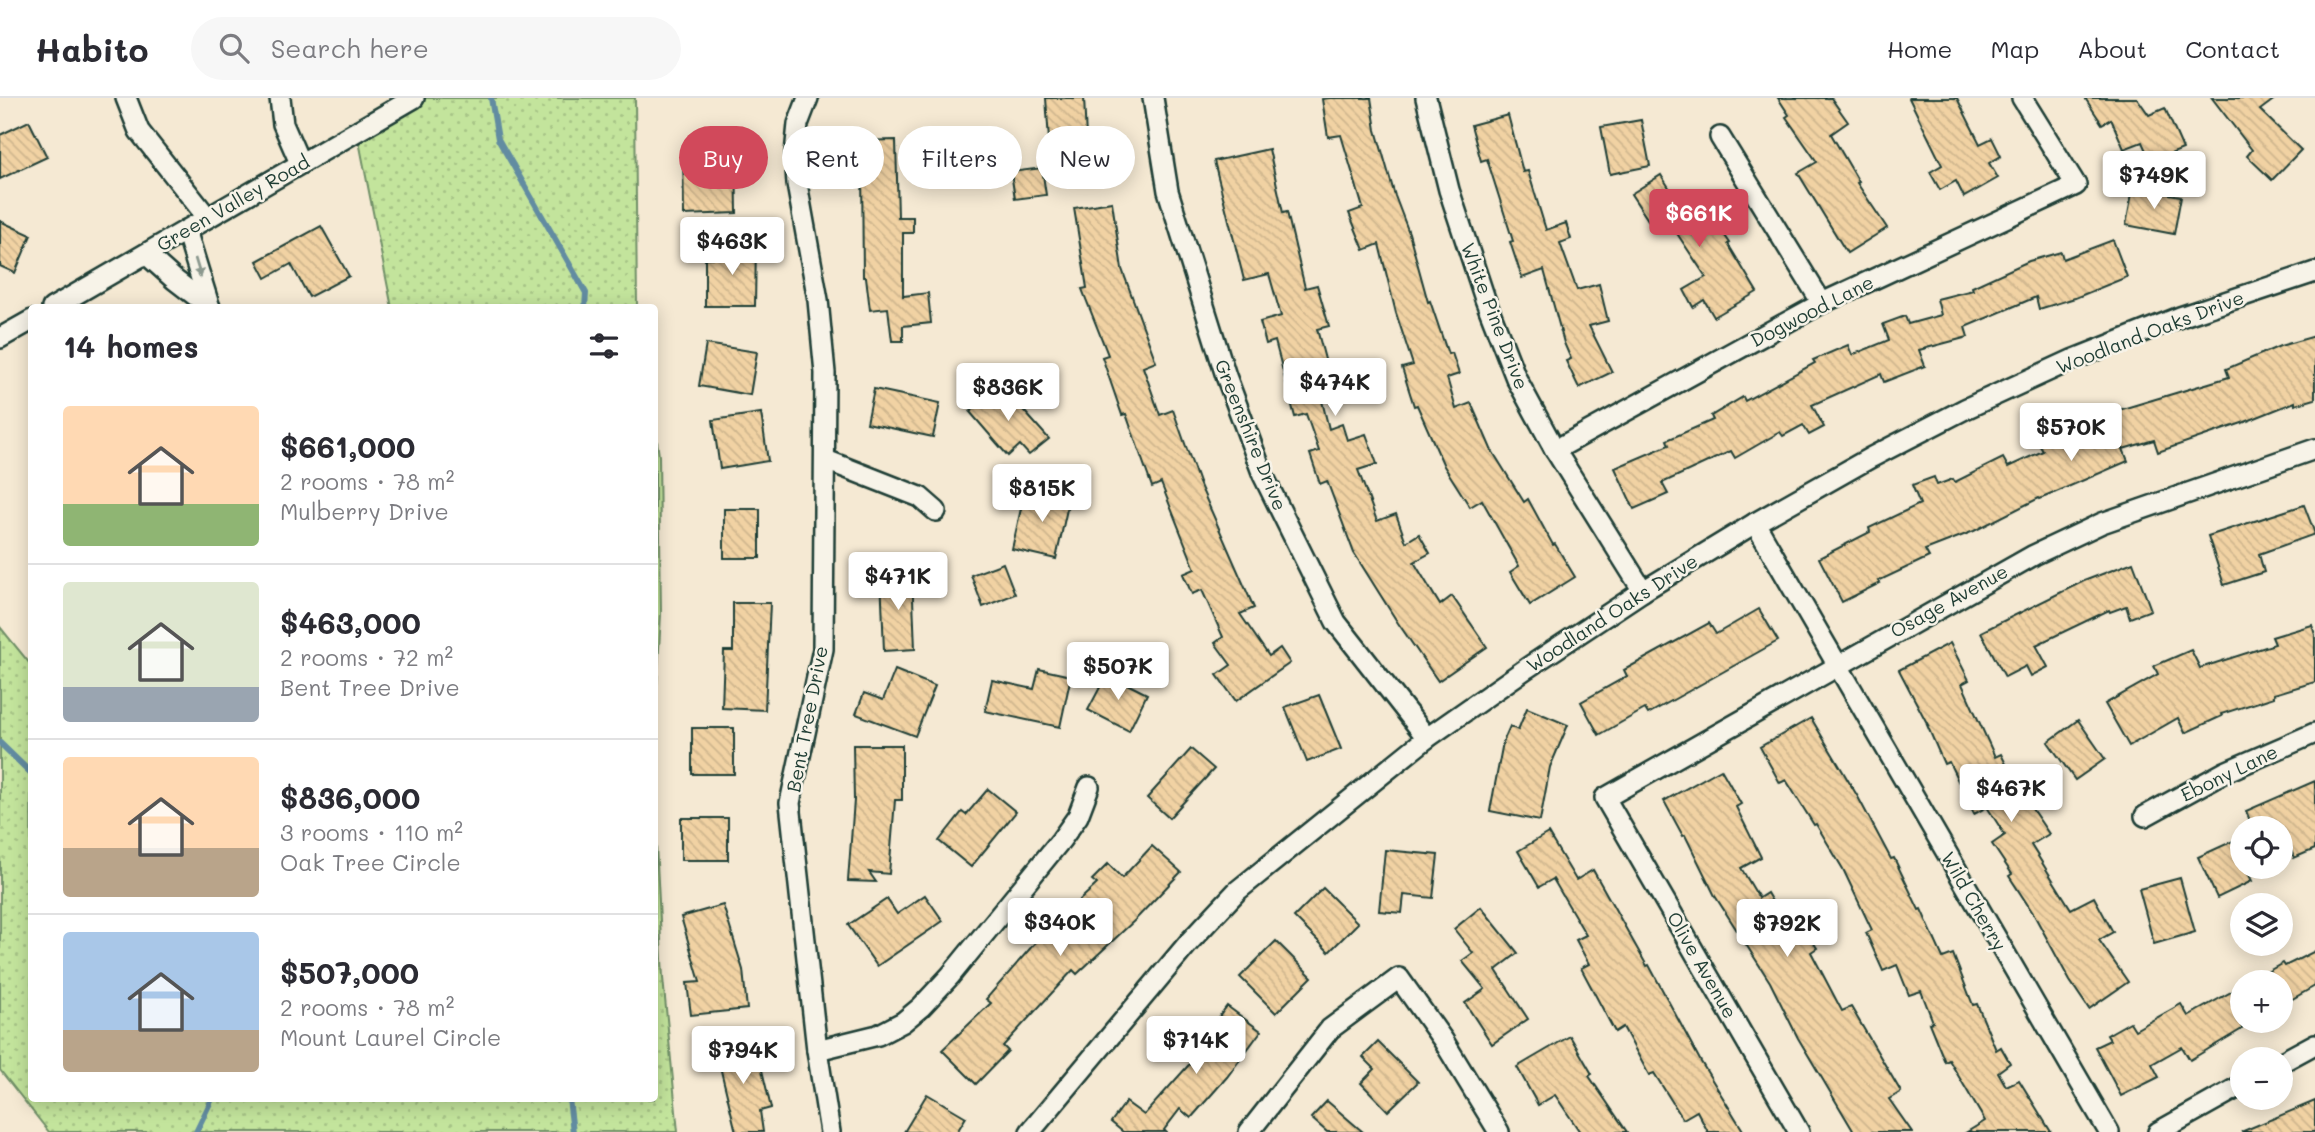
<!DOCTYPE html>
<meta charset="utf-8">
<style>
:root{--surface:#fff;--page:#f7f7f7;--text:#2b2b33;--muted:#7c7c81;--line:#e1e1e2;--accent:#d1495b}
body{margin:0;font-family:Mali,sans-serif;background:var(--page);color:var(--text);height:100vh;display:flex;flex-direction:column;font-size:26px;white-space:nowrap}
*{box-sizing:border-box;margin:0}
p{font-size:23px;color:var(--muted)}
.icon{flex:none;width:38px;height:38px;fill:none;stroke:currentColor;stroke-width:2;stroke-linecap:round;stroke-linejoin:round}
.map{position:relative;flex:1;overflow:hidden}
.sheet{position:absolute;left:28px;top:206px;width:630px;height:798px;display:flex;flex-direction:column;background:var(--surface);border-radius:7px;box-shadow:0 4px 18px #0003}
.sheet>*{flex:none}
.top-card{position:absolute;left:679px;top:28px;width:665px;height:63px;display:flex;gap:14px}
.buttons{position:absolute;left:2230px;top:718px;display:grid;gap:14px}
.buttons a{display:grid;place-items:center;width:63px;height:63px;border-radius:50%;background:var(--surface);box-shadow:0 4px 18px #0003;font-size:35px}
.price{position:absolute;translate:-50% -60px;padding:0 16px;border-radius:7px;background:#fff;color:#222;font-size:23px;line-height:46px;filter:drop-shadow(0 2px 4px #0008)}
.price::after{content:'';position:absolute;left:50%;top:42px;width:21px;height:16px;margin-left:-10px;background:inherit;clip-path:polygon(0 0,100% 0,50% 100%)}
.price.selected{background:var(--accent);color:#fff}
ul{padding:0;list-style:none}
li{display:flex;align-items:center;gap:21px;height:175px;padding:0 35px}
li+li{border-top:2px solid var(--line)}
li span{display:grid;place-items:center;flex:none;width:196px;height:140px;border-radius:7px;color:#555}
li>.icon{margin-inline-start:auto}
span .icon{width:84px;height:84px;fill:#fffc;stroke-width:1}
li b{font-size:30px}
h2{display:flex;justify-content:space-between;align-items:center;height:84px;padding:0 35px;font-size:30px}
.pill{padding:0 24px;border-radius:32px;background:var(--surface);box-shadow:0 4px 18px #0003;font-size:24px;line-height:63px}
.pill.selected{background:var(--accent);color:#fff}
header{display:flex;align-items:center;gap:42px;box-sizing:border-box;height:98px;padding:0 35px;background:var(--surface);border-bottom:2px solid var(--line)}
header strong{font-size:33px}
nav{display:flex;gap:38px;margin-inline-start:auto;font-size:24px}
.search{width:490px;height:63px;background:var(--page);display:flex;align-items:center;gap:18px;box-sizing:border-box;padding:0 24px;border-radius:38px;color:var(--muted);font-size:26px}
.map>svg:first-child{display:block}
.park{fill:url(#park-dots);stroke:#719068;stroke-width:2}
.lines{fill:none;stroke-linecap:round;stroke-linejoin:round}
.stream{stroke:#628ca1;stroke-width:6}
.building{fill:url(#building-back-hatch);stroke:#1f3d34;stroke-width:2}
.minor-casing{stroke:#1f3d34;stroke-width:24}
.minor{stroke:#f7f3e8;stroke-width:19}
.oneway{fill:#8b988e}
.labels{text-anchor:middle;stroke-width:5;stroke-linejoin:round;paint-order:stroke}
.street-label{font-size:19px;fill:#1f3d34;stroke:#f7f3e8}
</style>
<header>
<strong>Habito</strong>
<div class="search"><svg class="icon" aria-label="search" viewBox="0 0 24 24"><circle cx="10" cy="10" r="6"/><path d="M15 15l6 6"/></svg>Search here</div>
<nav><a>Home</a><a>Map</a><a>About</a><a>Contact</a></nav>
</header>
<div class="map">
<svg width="2315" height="1034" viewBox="0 0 2315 1034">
<defs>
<pattern id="park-dots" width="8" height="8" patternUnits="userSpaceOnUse" patternTransform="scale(1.75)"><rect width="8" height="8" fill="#c3e49c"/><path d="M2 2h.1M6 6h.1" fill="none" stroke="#a7c487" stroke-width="1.8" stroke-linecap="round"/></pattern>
<pattern id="building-back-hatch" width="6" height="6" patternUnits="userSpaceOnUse" patternTransform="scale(1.75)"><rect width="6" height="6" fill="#f1d2a3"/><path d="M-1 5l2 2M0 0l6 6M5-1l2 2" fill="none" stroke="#ceb58d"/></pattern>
</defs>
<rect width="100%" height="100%" fill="#f5e9d3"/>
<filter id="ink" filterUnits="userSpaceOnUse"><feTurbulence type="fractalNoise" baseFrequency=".0143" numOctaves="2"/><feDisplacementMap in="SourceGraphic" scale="14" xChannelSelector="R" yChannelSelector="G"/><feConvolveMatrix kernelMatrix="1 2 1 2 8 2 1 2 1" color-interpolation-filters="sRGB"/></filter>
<g filter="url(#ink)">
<g class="park">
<path d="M411,0H635L637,210H392L357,33Z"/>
<path d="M655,328L659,358L661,516L655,623Z"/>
<path d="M0,529L31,567L32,1001H654L655,727L663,880L678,1034H49L0,972Z"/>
</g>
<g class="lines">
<g class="stream">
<path d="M491,0L498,41L586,195L585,210"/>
<path d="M0,645L32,676"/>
<path d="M569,1001L573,1034"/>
<path d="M196,1034L212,1001"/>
</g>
</g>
<g class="building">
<path d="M1046,0H1084L1086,39L1049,42Z"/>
<path d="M1330,0H1371L1376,32L1395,98L1409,135L1428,204L1430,203L1448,256L1452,255L1459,276L1447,280L1456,311L1471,305L1491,351L1524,404L1528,401L1553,447L1555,446L1575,479L1530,507L1510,474L1519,468L1482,402L1470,409L1444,368L1417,307L1414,308L1402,270L1413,267L1396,215L1379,146L1364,152L1349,115L1363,110L1341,37L1328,39L1322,1Z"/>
<path d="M1778,0H1831L1848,24L1831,36L1859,84L1857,85L1887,130L1847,155L1798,75L1817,64L1786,19L1789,17Z"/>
<path d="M1909,0H1957L1980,46L1992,40L2001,58L1989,65L1998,80L1964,99L1956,83L1940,92L1930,74L1942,67Z"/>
<path d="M2085,0H2137L2149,17L2165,10L2183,51L2151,64L2142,44L2124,51L2111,21L2102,26Z"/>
<path d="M2212,0H2276L2260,12L2301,52L2272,82L2247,58L2252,52Z"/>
<path d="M1508,17L1523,74L1528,73L1546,132L1566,125L1571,141L1560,145L1577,192L1599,186L1608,223L1589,228L1612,274L1579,290L1566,263L1571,261L1564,245L1544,172L1522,180L1510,144L1513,143L1487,61L1481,63L1471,27Z"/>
<path d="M1641,22L1650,68L1610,76L1601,29Z"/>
<path d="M29,23L47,59L0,81V37Z"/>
<path d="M896,42L898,119H913V135H903V198L928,195L931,225L903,228V243H892L888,210L870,212L866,179H863L862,67H853L852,43Z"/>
<path d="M1269,51L1283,115L1287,114L1305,190L1317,187L1329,228L1317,231L1334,296L1321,299L1329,331L1342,326L1347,342L1366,336L1377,366L1358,372L1377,423L1396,416L1406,444L1419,436L1430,455L1414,464L1440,507L1452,498L1487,549L1438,583L1398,525L1354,455L1327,383L1320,386L1310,356L1319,353L1306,316L1295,319L1275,243L1266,246L1260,224L1281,218L1269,176L1244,182L1214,63Z"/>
<path d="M736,53L737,115L684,117L683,54Z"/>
<path d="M1042,70L1046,97L1015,101L1011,74Z"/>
<path d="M1661,77L1691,124L1708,113L1730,145L1728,146L1757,194L1714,219L1704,202L1693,209L1684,192L1706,179L1666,119L1652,128L1631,96Z"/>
<path d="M2133,90L2181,98L2174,136L2126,127Z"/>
<path d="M1112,104L1122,171L1156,264L1143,269L1160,317L1173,312L1199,385L1254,510L1240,516L1269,558L1280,550L1290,565L1236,603L1217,577L1231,567L1215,545L1223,539L1202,492L1192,496L1183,476L1195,471L1161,385L1152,389L1126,316L1122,317L1102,259L1108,257L1082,191L1087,190L1074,110Z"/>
<path d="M0,123L31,137L15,175L0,168Z"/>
<path d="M321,128L349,178L309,199L291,166L266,180L257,163Z"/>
<path d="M2113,142L2127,179L2075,200L2039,211L2036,199L1965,229L1968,239L1919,252L1925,268L1884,284L1881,276L1812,307L1824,329L1809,337L1803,327L1783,338L1780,334L1735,360L1731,353L1662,385L1668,396L1634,411L1615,370L1669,347L1667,342L1713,322L1711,318L1743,299L1745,303L1815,265L1813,262L1848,247L1852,257L1889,242L1883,226L1905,218L1908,226L1941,217L1937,201L1973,192L1972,189L2029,163L2061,154L2063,161Z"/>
<path d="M727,145H756L755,208H705V160H727Z"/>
<path d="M2315,238V301L2295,307V304L2245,324L2158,354L2154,342L2123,351L2128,363L2040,401L2039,400L1974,433L1925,452L1929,459L1878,483L1880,485L1842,504L1819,460L1870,434L1869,430L1920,406L1912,387L1934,379L1937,387L1953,381L1955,384L2003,360L2008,369L2043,353L2038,345L2071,330L2069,326L2108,312L2109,315L2229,279L2226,271L2280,248Z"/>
<path d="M706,246L757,254L750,297L699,288Z"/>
<path d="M1001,287L1049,341L1029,357L1020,347L1008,358L970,314Z"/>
<path d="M874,291L940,305L933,339L867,325Z"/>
<path d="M761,315L768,363L720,371L713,322Z"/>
<path d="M1050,389L1071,393L1056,461L1012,451L1024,397L1047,402Z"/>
<path d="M2304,407L2315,436L2259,456L2264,474L2224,487L2208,438Z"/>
<rect x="724" y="411" width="36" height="49"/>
<path d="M2133,464L2151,512L2130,520L2126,508L2110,514L2109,512L2036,547L2048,569L2031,578L2026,568L2005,579L1981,534L2084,483Z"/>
<path d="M1003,465L1015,496L983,509L971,477Z"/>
<path d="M912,476L915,551L884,553L881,477Z"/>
<path d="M733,505H770L765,612L722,610L724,553H733Z"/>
<path d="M1759,511L1778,543L1648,616L1645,611L1599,637L1581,604L1627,578L1624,572L1709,525L1716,536Z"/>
<path d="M2312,527L2315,537V584L2274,596V599L2221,616L2222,618L2185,635L2178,620L2129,648L2105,606L2158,576L2154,568L2191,552L2200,570L2275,546L2272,539Z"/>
<path d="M1950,545L1969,582L1962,586L1995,659L2001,656L2026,706L2028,705L2049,736L2031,747L2071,811L2094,799L2113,834L2099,842L2128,884L2089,911L2070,883L2033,815L2009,778L2012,776L1992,746L2005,737L1987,709L1974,716L1949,664L1944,666L1927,627H1928L1899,572Z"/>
<path d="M1039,571L1071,578L1060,629L985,613L992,582L1034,591Z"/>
<path d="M895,572L935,588L915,638L856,616L864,595L883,602Z"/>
<path d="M1107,576L1147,596L1129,633L1088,612Z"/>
<path d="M1319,597L1341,651L1307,664L1285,609Z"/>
<path d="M1527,610L1568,627L1550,669L1540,723L1490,713L1503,644L1510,628L1518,632Z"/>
<path d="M1811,620L1858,699L1891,761L1894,760L1919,812L1921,811L1943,860L1953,856L1973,907L1977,906L1996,952L2001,949L2010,965L1998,974L2006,988L2019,982L2051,1034H1967L1985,1023L1949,962L1945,964L1929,925L1933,924L1921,893L1909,897L1897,867L1883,873L1866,835L1872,832L1843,771L1816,726L1814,727L1786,682L1780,685L1760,649Z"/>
<path d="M2078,622L2105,661L2075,682L2048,644Z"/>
<rect x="692" y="630" width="42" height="46"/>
<path d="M853,647H902V702H895L889,776L869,774L876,784L848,783L854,702Z"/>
<path d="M1191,651L1214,671L1169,720L1147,700Z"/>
<path d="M1721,671L1741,706L1736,709L1761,759L1741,770L1759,800L1767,795L1784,824L1795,816L1817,850L1811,854L1842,913L1851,909L1901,994L1889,1001L1912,1034H1854L1798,940L1770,884L1715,798L1685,737L1683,738L1664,703Z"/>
<path d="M2315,683V751L2294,760L2290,749L2280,754V730H2253L2246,713Z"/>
<path d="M988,691L1016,714L971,769L939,743L962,714L966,717Z"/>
<rect x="681" y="720" width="47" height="42"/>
<path d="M1548,735L1576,782L1593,772L1647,868L1649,867L1701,964L1744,1034H1708L1697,1013L1683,1021L1654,975L1649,977L1623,929L1615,934L1581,870L1589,866L1576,842L1586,837L1553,781L1539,789L1518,753Z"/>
<path d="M2233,743L2242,761V768H2245L2252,783L2217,800L2198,759Z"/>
<path d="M1152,748L1181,774L1135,822L1077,876L1073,872L1003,948L1008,953L976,986L942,952L991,905L986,901L1041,838L1097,786L1092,782L1108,766L1122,780Z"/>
<path d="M1385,752L1438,757L1433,800L1404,797L1402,815L1379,813Z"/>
<path d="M2180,780L2195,834L2154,846L2139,791Z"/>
<path d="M1323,790L1358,825L1329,854L1294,819Z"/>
<path d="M925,797L943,823L877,868L848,827L887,801L897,816Z"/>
<path d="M723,807L743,872L747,911L691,917L687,885L700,884L681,819Z"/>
<path d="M1481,809L1518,855L1496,872L1528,921L1492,946L1465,905L1485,891L1462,863L1473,855L1454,831Z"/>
<path d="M1276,843L1312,879L1276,915L1240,879Z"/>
<path d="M2315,853V888L2280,908V884H2249L2283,865L2285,868Z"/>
<path d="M2242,888V931L2190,962L2182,949L2152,966L2159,979L2121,998L2095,949L2110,942L2107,937L2130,924L2135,932L2181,906L2188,918Z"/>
<path d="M1227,908L1261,933L1227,979L1191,1020L1180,1011L1164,1032L1166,1034H1123L1111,1024L1126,1004L1144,1017L1204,950L1199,946Z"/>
<path d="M1570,938L1592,976L1589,978L1627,1034H1580L1555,997L1538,1007L1517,969Z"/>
<path d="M748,941L755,969L761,968L771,1010L760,1013L763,1034H736L715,948Z"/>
<path d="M1378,944L1418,984L1388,1013L1361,985L1375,971L1363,959Z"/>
<path d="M927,996L966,1019L957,1034H904Z"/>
<path d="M1327,1003L1363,1034H1327L1311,1020Z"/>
<path d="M2315,1003V1034H2241Z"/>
</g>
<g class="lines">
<g class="minor-casing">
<g id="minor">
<path d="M126,0L139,33L207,119"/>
<path d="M280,0L283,26L300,65"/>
<path d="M808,0L798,26L795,56L797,86L818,202L825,275L823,551L790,705L817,952L830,1034"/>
<path d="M1153,0L1168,93L1226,278L1263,377L1336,524L1427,640"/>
<path d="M1426,0L1449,92L1485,201L1516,280L1555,352L1643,493"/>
<path d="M1720,39L1822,205"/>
<path d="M186,132L210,210"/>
<path d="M146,156L175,182L210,209"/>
<path d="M52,210L414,0"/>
<path d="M0,240L32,222"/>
<path d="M1555,352L1822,205L2076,87L2022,0"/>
<path d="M826,362L920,399L936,413"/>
<path d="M1755,425L2109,1034"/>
<path d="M2145,718L2225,674L2315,635"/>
<path d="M817,952L878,937L903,924L921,909L950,878L1061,742L1078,718L1089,689"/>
<path d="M2280,965L2315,946"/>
<path d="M1030,1034L1190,843L1237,793L1427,640L1527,570L1643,493L1755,425L1870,360L1965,311L2072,262L2180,219L2315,174"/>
<path d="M1249,1034L1330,931L1399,880L1443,942L1499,1034"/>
<path d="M1799,1034L1605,700L2034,457L2102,425L2315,351"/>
<path d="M2158,1034L2242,987"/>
</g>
</g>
<use href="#minor" class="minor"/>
</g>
<defs><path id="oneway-solid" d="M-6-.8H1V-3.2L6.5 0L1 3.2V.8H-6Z" transform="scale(1.75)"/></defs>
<use class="oneway" href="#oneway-solid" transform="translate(198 170) rotate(73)"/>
</g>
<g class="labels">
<g class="street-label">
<text transform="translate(233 105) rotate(-30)" y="7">Green Valley Road</text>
<text transform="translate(1812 213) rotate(-27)" y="7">Dogwood Lane</text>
<text transform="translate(1495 218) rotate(69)" y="7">White Pine Drive</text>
<text transform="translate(2150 234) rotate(-21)" y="7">Woodland Oaks Drive</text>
<text transform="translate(1251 337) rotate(68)" y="7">Greenshire Drive</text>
<text transform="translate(1949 503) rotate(-29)" y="7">Osage Avenue</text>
<text transform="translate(1612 515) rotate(-33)" y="7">Woodland Oaks Drive</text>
<text transform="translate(807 621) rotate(-79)" y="7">Bent Tree Drive</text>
<text transform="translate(2229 675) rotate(-26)" y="7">Ebony Lane</text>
<text transform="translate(1974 803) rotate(60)" y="7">Wild Cherry</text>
<text transform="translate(1702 867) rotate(60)" y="7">Olive Avenue</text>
</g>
</g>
</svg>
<div class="buttons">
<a><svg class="icon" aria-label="locate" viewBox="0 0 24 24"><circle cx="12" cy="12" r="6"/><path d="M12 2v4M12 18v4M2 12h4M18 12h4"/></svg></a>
<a><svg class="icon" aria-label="layers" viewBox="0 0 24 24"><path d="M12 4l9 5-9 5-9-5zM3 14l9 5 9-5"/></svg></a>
<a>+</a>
<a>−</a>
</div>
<b class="price" style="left:2154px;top:113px">$749K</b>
<b class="price selected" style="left:1699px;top:151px">$661K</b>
<b class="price" style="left:732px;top:179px">$463K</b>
<b class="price" style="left:1335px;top:320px">$474K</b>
<b class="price" style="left:1008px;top:325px">$836K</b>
<b class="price" style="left:2071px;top:365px">$570K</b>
<b class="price" style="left:1042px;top:426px">$815K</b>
<b class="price" style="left:898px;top:514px">$471K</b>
<b class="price" style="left:1118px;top:604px">$507K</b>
<b class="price" style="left:2011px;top:726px">$467K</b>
<b class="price" style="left:1060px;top:860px">$340K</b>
<b class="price" style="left:1787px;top:861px">$792K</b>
<b class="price" style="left:1196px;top:978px">$714K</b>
<b class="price" style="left:743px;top:988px">$794K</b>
<div class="top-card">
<a class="pill selected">Buy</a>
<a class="pill">Rent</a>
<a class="pill">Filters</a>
<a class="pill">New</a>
</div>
<section class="sheet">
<h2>14 homes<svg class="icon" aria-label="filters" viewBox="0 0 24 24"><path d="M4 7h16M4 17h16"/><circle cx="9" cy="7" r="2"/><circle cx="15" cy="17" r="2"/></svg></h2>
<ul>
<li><span style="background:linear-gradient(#ffd9b3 70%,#8fb573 0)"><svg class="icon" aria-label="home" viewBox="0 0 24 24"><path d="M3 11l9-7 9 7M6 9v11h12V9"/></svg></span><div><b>$661,000</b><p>2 rooms · 78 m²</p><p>Mulberry Drive</p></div></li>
<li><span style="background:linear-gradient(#dfe7d0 75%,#9aa5b1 0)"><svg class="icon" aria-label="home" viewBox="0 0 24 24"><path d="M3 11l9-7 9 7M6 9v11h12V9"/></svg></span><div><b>$463,000</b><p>2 rooms · 72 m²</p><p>Bent Tree Drive</p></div></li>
<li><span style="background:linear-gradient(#ffd9b3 65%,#b9a48a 0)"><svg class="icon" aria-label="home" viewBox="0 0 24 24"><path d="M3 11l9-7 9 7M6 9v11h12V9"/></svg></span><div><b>$836,000</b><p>3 rooms · 110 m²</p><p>Oak Tree Circle</p></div></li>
<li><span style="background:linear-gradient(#a9c7e8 70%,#b9a48a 0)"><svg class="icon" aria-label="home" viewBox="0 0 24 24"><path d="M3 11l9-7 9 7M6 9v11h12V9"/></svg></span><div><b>$507,000</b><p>2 rooms · 78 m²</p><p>Mount Laurel Circle</p></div></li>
</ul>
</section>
</div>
